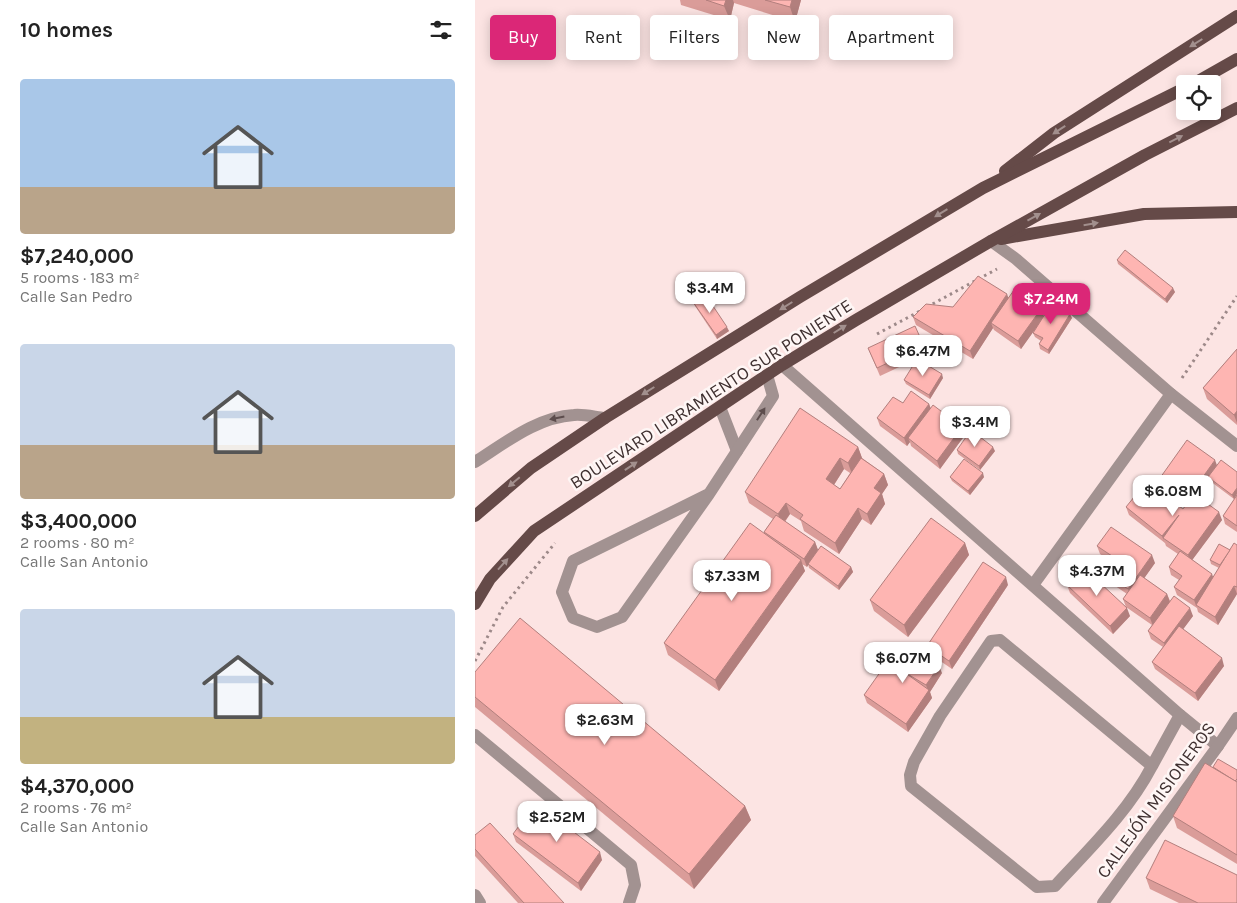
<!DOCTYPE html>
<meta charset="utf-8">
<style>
:root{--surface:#fff;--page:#f2f2f2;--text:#222;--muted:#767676;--accent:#db2777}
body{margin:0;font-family:Karla,sans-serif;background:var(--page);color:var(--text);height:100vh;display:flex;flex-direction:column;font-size:19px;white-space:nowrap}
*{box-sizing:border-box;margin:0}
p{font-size:16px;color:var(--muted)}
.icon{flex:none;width:28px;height:28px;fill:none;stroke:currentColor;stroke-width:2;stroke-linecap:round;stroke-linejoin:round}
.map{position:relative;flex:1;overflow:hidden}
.drawer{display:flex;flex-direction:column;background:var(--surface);width:475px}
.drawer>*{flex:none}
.hud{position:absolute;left:15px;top:15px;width:475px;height:45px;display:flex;gap:10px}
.controls{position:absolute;left:701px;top:75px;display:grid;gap:10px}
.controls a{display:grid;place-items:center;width:45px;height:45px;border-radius:5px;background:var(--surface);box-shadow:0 2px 12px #0003;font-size:25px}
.price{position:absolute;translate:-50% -42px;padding:0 11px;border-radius:10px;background:#fff;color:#222;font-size:16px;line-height:32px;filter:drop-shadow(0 1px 2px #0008)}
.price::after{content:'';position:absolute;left:50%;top:30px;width:15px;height:11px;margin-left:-8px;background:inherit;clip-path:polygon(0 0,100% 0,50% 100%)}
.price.active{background:var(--accent);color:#fff}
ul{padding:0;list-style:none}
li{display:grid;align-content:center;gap:10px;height:265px;padding:0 20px}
li span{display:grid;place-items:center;height:155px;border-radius:5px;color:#555}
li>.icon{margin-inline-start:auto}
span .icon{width:90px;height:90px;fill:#fffc;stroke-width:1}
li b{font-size:21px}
h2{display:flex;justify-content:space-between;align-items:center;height:60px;padding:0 20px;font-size:21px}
.pill{padding:0 18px;border-radius:5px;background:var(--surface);box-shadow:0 2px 12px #0003;font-size:18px;line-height:45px}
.pill.active{background:var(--accent);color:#fff}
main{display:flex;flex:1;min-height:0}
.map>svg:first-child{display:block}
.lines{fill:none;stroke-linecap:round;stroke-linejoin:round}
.path{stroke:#9d8989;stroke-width:3;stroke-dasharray:2.5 4;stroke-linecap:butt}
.minor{stroke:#a29291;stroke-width:12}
.major{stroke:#654a48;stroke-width:12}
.wall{fill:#da9c99;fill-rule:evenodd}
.shaded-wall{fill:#b27f7d}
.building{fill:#feb5b2;stroke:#b27f7d}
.oneway{fill:#a28f8d}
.oneway2{fill:#5d4d4d}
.labels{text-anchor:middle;stroke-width:5;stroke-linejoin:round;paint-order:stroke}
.street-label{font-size:18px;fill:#3f3030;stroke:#fef6f5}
</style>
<main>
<section class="drawer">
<h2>10 homes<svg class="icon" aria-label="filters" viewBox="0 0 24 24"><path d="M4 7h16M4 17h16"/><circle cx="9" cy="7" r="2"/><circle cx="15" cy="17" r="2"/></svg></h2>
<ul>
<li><span style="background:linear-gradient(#a9c7e8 70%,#b9a48a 0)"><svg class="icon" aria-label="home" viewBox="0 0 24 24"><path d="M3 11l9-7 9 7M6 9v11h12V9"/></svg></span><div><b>$7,240,000</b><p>5 rooms · 183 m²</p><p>Calle San Pedro</p></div></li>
<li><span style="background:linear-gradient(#c9d6e8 65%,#b9a48a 0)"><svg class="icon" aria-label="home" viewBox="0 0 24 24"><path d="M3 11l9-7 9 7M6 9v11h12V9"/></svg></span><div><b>$3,400,000</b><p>2 rooms · 80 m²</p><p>Calle San Antonio</p></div></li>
<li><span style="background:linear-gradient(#c9d6e8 70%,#c2b280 0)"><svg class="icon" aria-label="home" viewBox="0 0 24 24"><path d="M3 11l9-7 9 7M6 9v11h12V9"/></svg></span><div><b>$4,370,000</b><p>2 rooms · 76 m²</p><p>Calle San Antonio</p></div></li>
</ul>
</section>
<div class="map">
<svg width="762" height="903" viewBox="0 0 762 903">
<rect width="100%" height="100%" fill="#fce4e3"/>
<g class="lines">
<g class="path">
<path d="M452,307L522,269"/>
<path d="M402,334L447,310"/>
<path d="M707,378L762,296"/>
<path d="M0,661L28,607L80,543"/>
</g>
<g class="minor">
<path d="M516,241L541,259L696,394L762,446"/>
<path d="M307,365L705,715L743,746"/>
<path d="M245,407L262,451"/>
<path d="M0,462C30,443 62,417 99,415C109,414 120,417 130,418"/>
<path d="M234,494L98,561L87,592L98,618L122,627L147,617L234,494L298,396L292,375"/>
<path d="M558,585L696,394"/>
<path d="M0,735L156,865L160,885L154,903"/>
<path d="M677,766C653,812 615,848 580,886L562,887L436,786L435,775L439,762L465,716L516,641L525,640L677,766L705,715"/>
<path d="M0,895L5,903"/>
<path d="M628,903L743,746L762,718"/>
</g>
<g class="major">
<path d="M718,84L762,59"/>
<path d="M530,171L579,133L762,16"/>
<path d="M526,239L669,214L762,212"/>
<path d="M0,516L56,468L130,418L325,297L508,188L710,88"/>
<path d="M0,604L15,579L59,531L307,365L381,320L516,241L670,155L762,108"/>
</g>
</g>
<g class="wall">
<path d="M205,0H326L320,22L259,3L255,20L206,5Z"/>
<path d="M642,260L700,292L692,303L643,264Z"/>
<path d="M534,297L569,316L597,318L574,354L565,349L564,344L566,341L560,337L558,333L562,326L546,349L519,330L518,328L498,359L441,325L438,317L478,307Z"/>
<path d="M218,302L254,331L242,339L220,306Z"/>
<path d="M449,346L452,354L405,376L393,348Z"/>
<path d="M762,349V425L732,399L728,388Z"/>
<path d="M468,378L455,399L431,384L429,380Z"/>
<path d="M428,403L454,404L456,409L487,427L490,435L465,469L436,446L435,442L432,446L405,426L402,418Z"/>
<path d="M383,447L387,458L409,474L413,485L407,494L410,504L396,525L387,519L364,554L329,531L326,521L315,514L310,522L340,542L343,550L336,560L376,567L378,572L364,590L334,568L333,564L332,567L327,564L330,571L244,691L193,655L189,643L290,534L289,532L298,519L274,503L270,492ZM369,469L375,473L365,489L359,485Z"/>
<path d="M482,450L520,451L505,470L483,454Z"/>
<path d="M742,465L762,472V494L759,499L735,481L734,480L723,497L747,520L717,560L738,577L744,568L736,564L735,560L762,545V594L743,625L723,612L722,608L702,595L699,587L704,580L696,575L694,567L703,554L691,546L690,543L654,515L651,507L708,509L712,504L688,486L685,478Z"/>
<path d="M475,477H509L495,495L477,481Z"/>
<path d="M762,495V532L750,524L748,516Z"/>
<path d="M490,543L494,555L433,637L399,611L395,600Z"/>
<path d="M622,546L680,563L669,578L692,594L695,601L718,616L708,629L749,666L723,701L680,669L677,662L688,647L676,639L673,631L677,625L651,607L648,599L652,594L630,579L627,571L634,560L625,554Z"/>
<path d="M533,585L477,669L455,654L452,646Z"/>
<path d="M592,585L655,616L638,634L595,593Z"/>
<path d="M420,666L467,673L455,692L457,698L433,732L392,703L389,695Z"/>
<path d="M0,672L270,806L276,820L219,889L0,707Z"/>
<path d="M738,767L762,770V864L702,828L698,816Z"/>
<path d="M38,834L127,860L106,891L41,842Z"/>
<path d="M0,835L89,903H43L0,856Z"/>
<path d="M671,878L762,903H704L675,889Z"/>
</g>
<g class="shaded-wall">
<path d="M251,0H258L259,3L255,20L249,6Z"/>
<path d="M317,0H326L320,22L315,7Z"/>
<path d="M698,288L700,292L692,303L690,299Z"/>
<path d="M532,294L535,302L516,323L518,328L498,359L495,351Z"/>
<path d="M566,309L569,317L546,349L543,341Z"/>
<path d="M595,314L597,318L574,354L573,350Z"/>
<path d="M252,327L254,331L242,339L241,335Z"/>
<path d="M467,374L468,378L455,399L454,395Z"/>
<path d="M454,404L457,412L433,438L435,442L432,446L429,438Z"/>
<path d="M762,411V423L759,415Z"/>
<path d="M487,427L490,435L465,469L462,461Z"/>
<path d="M383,447L387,458L377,474L373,463Z"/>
<path d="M518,447L520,451L505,470L504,466Z"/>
<path d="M365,458L369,469L355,491L351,479Z"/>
<path d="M740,460L743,468L733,477L734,480L716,506L713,498Z"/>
<path d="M508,473L509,477L495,495L493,491Z"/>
<path d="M409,474L413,485L407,494L410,504L396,525L392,514L399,488Z"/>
<path d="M762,488V494L759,499L757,495Z"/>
<path d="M311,503L315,514L307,525L303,514Z"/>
<path d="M383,508L387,519L364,554L360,543Z"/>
<path d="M744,512L747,520L715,563L713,555Z"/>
<path d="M704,515L688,538L690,544L687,536Z"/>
<path d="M340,542L343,550L332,567L329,559Z"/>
<path d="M490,543L494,555L433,637L429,625Z"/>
<path d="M677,555L680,563L656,597L653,589Z"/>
<path d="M326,560L330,571L244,691L240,680Z"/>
<path d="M376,567L378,572L364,590L363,586Z"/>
<path d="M737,574L740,582L721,605L722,608L719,600Z"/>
<path d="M531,577L533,585L477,669L474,661Z"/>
<path d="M759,586L762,594L743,625L740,617Z"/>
<path d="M692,594L695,602L678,626L675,618Z"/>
<path d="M652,608L655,616L638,634L635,626Z"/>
<path d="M715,608L718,616L692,651L689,643Z"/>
<path d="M747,658L749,666L723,701L720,693Z"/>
<path d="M464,666L467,673L455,692L457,698L433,732L431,724L453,691L451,685Z"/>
<path d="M270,806L276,820L219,889L214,874Z"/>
<path d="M125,852L127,860L106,891L103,883Z"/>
</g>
<g class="building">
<path d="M231,0H251L249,6Z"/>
<path d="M290,0H317L315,7Z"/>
<path d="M650,250L698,288L690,299L642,260Z"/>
<path d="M503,276L532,294L495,351L438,317L451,304L478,307Z"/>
<path d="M539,290L566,309L543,341L516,323Z"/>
<path d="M230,294L252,327L241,335L218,302Z"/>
<path d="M577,303L595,314L573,350L564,344L568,338L558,333Z"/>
<path d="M440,326L449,346L402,368L393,348Z"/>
<path d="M762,349V411L759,415L728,388Z"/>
<path d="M442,359L467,374L454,395L429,380Z"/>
<path d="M436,391L454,404L429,438L402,418L418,397L428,403Z"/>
<path d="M458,405L487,427L462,461L433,438Z"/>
<path d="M325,408L383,447L373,463L365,458L351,479L365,489L386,458L409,474L399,488L406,493L392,514L383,508L360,543L325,519L328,515L311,503L303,514L270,492Z"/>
<path d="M496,430L518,447L504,466L482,450Z"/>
<path d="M712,440L740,460L713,498L685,478Z"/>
<path d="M489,459L508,473L493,491L475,477Z"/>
<path d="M746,460L762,472V488L757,495L733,477Z"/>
<path d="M672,481L708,509L719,494L744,512L713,555L688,538L704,515L687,536L651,507Z"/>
<path d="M762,495V526L748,516Z"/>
<path d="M301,515L340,542L329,559L289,532Z"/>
<path d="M456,518L490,543L429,625L395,600Z"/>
<path d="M275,523L326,560L240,680L189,643Z"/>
<path d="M636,527L677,555L653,589L627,571L637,556L622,546Z"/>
<path d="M759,543L762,545V587L759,586L740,617L721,605Z"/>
<path d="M744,544L755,550L745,565L735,560Z"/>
<path d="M346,546L376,567L363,586L333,564Z"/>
<path d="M705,551L737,574L719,600L699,587L707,576L694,567Z"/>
<path d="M508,562L531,577L474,661L452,646Z"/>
<path d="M609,568L652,608L635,626L592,585Z"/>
<path d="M665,575L692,594L675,618L648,599Z"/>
<path d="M699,596L715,608L689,643L673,631Z"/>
<path d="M45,618L270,806L214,874L0,697V672Z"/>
<path d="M704,626L747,658L720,693L677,662Z"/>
<path d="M434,645L464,666L451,685L429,672L454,690L431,724L389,695L413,661L420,666Z"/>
<path d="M743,759L762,770V779L760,781L738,767Z"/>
<path d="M730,763L762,782V855L698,816Z"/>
<path d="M61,803L125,852L103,883L38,834Z"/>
<path d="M15,823L89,903H49L0,849V835Z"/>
<path d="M690,840L762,875V903H723L671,878Z"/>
</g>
<defs><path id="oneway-solid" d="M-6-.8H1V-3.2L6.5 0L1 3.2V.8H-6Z" transform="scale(1.25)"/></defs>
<g class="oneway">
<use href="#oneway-solid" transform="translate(721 43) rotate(148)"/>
<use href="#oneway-solid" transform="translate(584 130) rotate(147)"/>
<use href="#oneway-solid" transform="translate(701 139) rotate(-27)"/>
<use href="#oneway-solid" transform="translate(466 213) rotate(149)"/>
<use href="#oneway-solid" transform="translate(559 217) rotate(-29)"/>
<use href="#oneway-solid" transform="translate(616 224) rotate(-10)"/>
<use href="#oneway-solid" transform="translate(311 306) rotate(148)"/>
<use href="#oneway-solid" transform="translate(365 329) rotate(-32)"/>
<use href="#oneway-solid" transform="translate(173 391) rotate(148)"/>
<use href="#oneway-solid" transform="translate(156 466) rotate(-34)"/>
<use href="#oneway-solid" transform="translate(39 482) rotate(140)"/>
<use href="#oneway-solid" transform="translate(28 564) rotate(-48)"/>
</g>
<g class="oneway2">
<use href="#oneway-solid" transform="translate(286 414) rotate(-57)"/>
<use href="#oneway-solid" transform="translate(82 418) rotate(169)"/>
</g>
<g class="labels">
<g class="street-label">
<text transform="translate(236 394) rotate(-33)" y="6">BOULEVARD LIBRAMIENTO SUR PONIENTE</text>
<text transform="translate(681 800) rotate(-54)" y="6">CALLEJÓN MISIONEROS</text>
</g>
</g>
</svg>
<div class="controls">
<a><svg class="icon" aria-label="locate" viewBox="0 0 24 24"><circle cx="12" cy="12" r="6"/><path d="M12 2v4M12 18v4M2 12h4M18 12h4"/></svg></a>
</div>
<b class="price" style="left:235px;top:314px">$3.4M</b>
<b class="price active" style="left:576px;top:325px">$7.24M</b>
<b class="price" style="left:448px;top:377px">$6.47M</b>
<b class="price" style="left:500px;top:448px">$3.4M</b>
<b class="price" style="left:698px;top:517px">$6.08M</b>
<b class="price" style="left:622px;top:597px">$4.37M</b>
<b class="price" style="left:257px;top:602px">$7.33M</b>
<b class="price" style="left:428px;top:684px">$6.07M</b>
<b class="price" style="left:130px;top:746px">$2.63M</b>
<b class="price" style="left:82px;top:843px">$2.52M</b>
<div class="hud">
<a class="pill active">Buy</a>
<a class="pill">Rent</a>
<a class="pill">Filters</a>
<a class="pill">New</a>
<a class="pill">Apartment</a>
</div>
</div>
</main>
